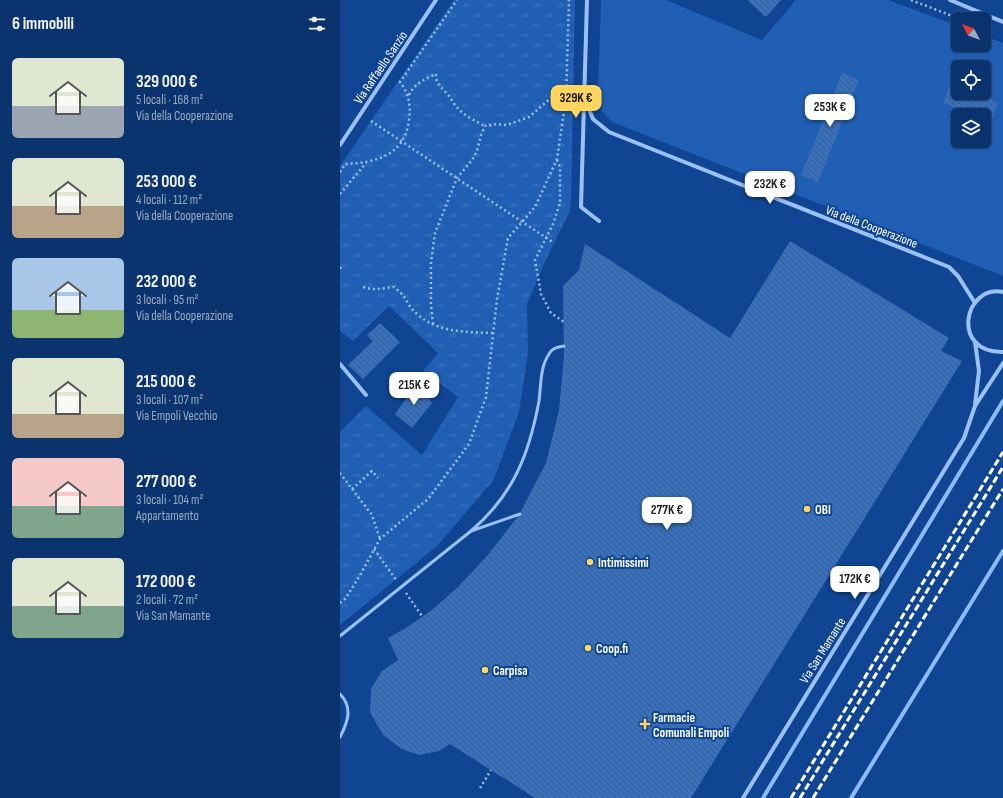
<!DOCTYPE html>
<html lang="it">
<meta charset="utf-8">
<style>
:root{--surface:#0b346e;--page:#143c73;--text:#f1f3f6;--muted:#9aaac2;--line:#2b4f81;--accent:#ffd55e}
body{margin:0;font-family:"Sofia Sans Condensed",sans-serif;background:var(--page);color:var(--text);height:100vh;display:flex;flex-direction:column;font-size:15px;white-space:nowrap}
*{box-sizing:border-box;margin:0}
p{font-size:13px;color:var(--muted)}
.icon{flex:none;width:22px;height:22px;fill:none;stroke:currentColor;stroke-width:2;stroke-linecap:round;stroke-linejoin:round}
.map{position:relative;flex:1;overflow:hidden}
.details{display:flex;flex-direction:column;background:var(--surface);width:340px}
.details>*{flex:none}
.needle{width:26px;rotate:311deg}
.buttons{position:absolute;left:611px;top:12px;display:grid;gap:8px}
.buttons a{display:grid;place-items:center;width:40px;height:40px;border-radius:6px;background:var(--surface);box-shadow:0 1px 3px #0004,0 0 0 1px var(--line);font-size:20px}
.price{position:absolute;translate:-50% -34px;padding:0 9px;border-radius:8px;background:#fff;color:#222;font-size:13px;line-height:26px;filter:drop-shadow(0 1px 2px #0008)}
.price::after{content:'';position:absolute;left:50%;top:24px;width:12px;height:9px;margin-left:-6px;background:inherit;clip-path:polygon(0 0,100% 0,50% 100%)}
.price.selected{background:var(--accent);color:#111}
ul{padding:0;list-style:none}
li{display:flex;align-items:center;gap:12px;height:100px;padding:0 12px}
li span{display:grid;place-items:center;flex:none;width:112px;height:80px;border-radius:6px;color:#555}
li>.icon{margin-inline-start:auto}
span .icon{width:48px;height:48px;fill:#fffc;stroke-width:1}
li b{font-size:17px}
h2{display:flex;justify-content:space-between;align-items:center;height:48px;padding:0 12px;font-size:17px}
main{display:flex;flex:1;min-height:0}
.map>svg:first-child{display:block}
.park{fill:url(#park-tufts)}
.pitch{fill:#205fb3;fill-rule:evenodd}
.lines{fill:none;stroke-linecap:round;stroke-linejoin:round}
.stream{stroke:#8cbcf8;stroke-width:4}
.building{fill:url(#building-back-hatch)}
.path{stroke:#9bc1f4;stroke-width:2.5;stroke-dasharray:2 3;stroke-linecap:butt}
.lane{stroke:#9bc1f4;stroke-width:3}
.street{stroke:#9bc1f4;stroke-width:4}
.rail{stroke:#fff;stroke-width:3;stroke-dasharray:7 3;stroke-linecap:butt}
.poi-dot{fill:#ffd55e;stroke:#0f4593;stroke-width:1.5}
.labels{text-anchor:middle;stroke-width:4;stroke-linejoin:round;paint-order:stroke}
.street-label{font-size:13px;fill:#fff;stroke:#0f4593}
.poi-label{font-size:13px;font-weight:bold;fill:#fff;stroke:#0f4593;text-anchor:start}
</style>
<main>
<section class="details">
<h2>6 immobili<svg class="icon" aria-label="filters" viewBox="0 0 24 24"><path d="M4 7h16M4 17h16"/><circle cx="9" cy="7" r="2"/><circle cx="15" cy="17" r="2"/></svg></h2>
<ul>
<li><span style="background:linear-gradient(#dfe7d0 60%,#9aa5b1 0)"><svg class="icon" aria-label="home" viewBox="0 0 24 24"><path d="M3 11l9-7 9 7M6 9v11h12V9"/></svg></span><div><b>329 000 €</b><p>5 locali · 168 m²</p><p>Via della Cooperazione</p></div></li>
<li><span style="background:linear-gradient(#dfe7d0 60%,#b9a48a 0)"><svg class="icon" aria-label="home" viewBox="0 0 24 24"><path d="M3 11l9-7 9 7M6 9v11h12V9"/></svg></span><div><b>253 000 €</b><p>4 locali · 112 m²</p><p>Via della Cooperazione</p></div></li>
<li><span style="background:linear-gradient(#a9c7e8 65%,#8fb573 0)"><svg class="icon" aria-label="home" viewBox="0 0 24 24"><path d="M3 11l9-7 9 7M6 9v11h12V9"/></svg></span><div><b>232 000 €</b><p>3 locali · 95 m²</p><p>Via della Cooperazione</p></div></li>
<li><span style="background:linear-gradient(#dfe7d0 70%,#b9a48a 0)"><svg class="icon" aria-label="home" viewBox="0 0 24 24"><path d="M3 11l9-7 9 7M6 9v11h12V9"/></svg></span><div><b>215 000 €</b><p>3 locali · 107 m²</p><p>Via Empoli Vecchio</p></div></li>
<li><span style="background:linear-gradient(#f6c9c9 60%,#7fa58c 0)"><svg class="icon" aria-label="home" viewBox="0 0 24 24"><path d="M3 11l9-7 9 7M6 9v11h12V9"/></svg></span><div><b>277 000 €</b><p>3 locali · 104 m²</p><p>Appartamento</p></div></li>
<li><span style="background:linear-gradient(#dfe7d0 60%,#7fa58c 0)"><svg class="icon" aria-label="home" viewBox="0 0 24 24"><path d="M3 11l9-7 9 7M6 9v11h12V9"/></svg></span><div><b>172 000 €</b><p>2 locali · 72 m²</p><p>Via San Mamante</p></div></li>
</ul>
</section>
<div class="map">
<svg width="663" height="798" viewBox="0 0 663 798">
<defs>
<pattern id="park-tufts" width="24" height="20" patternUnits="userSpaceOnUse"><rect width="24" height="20" fill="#205fb3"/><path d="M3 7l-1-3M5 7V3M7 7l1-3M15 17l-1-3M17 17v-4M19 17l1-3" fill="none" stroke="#4177be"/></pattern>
<pattern id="building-back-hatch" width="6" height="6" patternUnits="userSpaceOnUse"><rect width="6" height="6" fill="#3770bc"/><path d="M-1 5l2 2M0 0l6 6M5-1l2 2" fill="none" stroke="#435c7e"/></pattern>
</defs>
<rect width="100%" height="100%" fill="#0f4593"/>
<path class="park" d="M114,0H235L231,204L229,213L203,266L187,304L188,352L179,412L153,481L97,546L0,625V432L26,406L82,455L118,397L83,371L98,353L49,306L13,341L0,331V166Z"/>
<path class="pitch" d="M261,0H326L422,40L456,0H548L618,26V45H644V36L663,43V276L272,122L261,110L258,93ZM618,67H644V93H618ZM618,115H644V141H618Z"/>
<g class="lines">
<g class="stream">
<path d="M423,798L663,401"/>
<path d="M511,798L663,551"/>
</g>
</g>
<g class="building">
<path d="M410,0H441L426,17L408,1Z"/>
<path d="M502,73L519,80L478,182L461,175Z"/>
<path d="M610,84L618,87V93H634L658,102L651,121L644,118V115H635L603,103Z"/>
<path d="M450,241L609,338L601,351L622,361L351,798H195L110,744L99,751L79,755L62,749L43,735L30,712L31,689L42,671L58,660L48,638L69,626L92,610L118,587L147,556L179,515L206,463L219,410L224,356L223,286L239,270L245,244L390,338Z"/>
<path d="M40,323L60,342L23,379L8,365L33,341L27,335Z"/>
<path d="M79,381L92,403L72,428L55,414Z"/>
</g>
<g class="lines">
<g class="path">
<path d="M571,0L620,19"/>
<path d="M69,95C74,84 85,79 96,74C95,84 103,88 108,95C111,98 113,103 116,106C123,115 135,121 145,126"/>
<path d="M31,121L214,243"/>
<path d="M217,160L220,167V203L213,224L195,260L201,294L211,313L224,322"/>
<path d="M0,172L5,164C36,163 65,155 69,120C71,105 69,94 60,82L117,0"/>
<path d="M0,194L26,163"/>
<path d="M0,267L2,270"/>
<path d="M23,287C35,291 42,288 54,287C56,289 59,291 61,293C67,299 69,308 76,313C97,333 126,332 153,333"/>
<path d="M93,324L91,305V263L95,233L117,178L132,160L137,151L141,135L145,126L157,124L167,125L189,117L212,97L226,98"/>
<path d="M0,473L32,515L40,539"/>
<path d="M12,489L32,471L38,478"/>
<path d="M34,549L57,581"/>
<path d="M66,593L82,616"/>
<path d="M0,603L6,598L20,575L40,539L88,499L129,444L146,397L157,299L168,238L195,207L217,159L226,98L229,0"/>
<path d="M140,788L151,770"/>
</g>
<g class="lane">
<path d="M180,514L131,531C173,495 189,455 199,401C201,386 200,367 209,354C212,348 218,347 224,346"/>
<path d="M0,636L131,531"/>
<path d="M0,694C13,707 8,722 0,737"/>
</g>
<g class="street">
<path d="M247,0L241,207L259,221"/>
<path d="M610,0L663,22"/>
<path d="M244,97L253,119L269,132L609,267L618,276L635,303"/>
<path d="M0,145L96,0"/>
<path d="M663,292C624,284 610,353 663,352"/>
<path d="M0,364L26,395"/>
<path d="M635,404L639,371L635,342"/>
<path d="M403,798L624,438L635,406L663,363"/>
</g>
<g class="rail">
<path d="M451,798L663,452"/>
<path d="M460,798L663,467"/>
<path d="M473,798L663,489"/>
</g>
</g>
<g class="poi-dot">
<circle cx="467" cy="509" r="4"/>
<circle cx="250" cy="562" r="4"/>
<circle cx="248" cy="648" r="4"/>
<circle cx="145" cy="670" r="4"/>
<path d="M303 718h4v4h4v4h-4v4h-4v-4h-4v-4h4z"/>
</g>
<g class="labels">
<g class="street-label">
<text transform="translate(40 67) rotate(-56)" y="5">Via Raffaello Sanzio</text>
<text transform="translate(532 226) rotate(21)" y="5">Via della Cooperazione</text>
<text transform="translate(482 650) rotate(-58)" y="5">Via San Mamante</text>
</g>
<g class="poi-label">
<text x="475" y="514">OBI</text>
<text x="258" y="567">Intimissimi</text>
<text x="256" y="653">Coop.fi</text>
<text x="153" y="675">Carpisa</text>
<text x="313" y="722">Farmacie<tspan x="313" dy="15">Comunali Empoli</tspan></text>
</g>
</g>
</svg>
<div class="buttons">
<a><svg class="needle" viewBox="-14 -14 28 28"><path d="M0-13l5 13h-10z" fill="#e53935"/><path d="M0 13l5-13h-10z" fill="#9aaac2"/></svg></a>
<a><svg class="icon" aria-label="locate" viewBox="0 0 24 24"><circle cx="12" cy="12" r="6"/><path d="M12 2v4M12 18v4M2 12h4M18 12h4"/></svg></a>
<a><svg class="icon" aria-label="layers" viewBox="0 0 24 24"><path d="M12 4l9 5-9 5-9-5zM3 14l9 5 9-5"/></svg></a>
</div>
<b class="price selected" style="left:236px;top:119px">329K €</b>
<b class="price" style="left:490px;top:128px">253K €</b>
<b class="price" style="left:430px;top:205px">232K €</b>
<b class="price" style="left:74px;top:406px">215K €</b>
<b class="price" style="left:327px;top:531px">277K €</b>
<b class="price" style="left:515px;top:600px">172K €</b>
</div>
</main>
